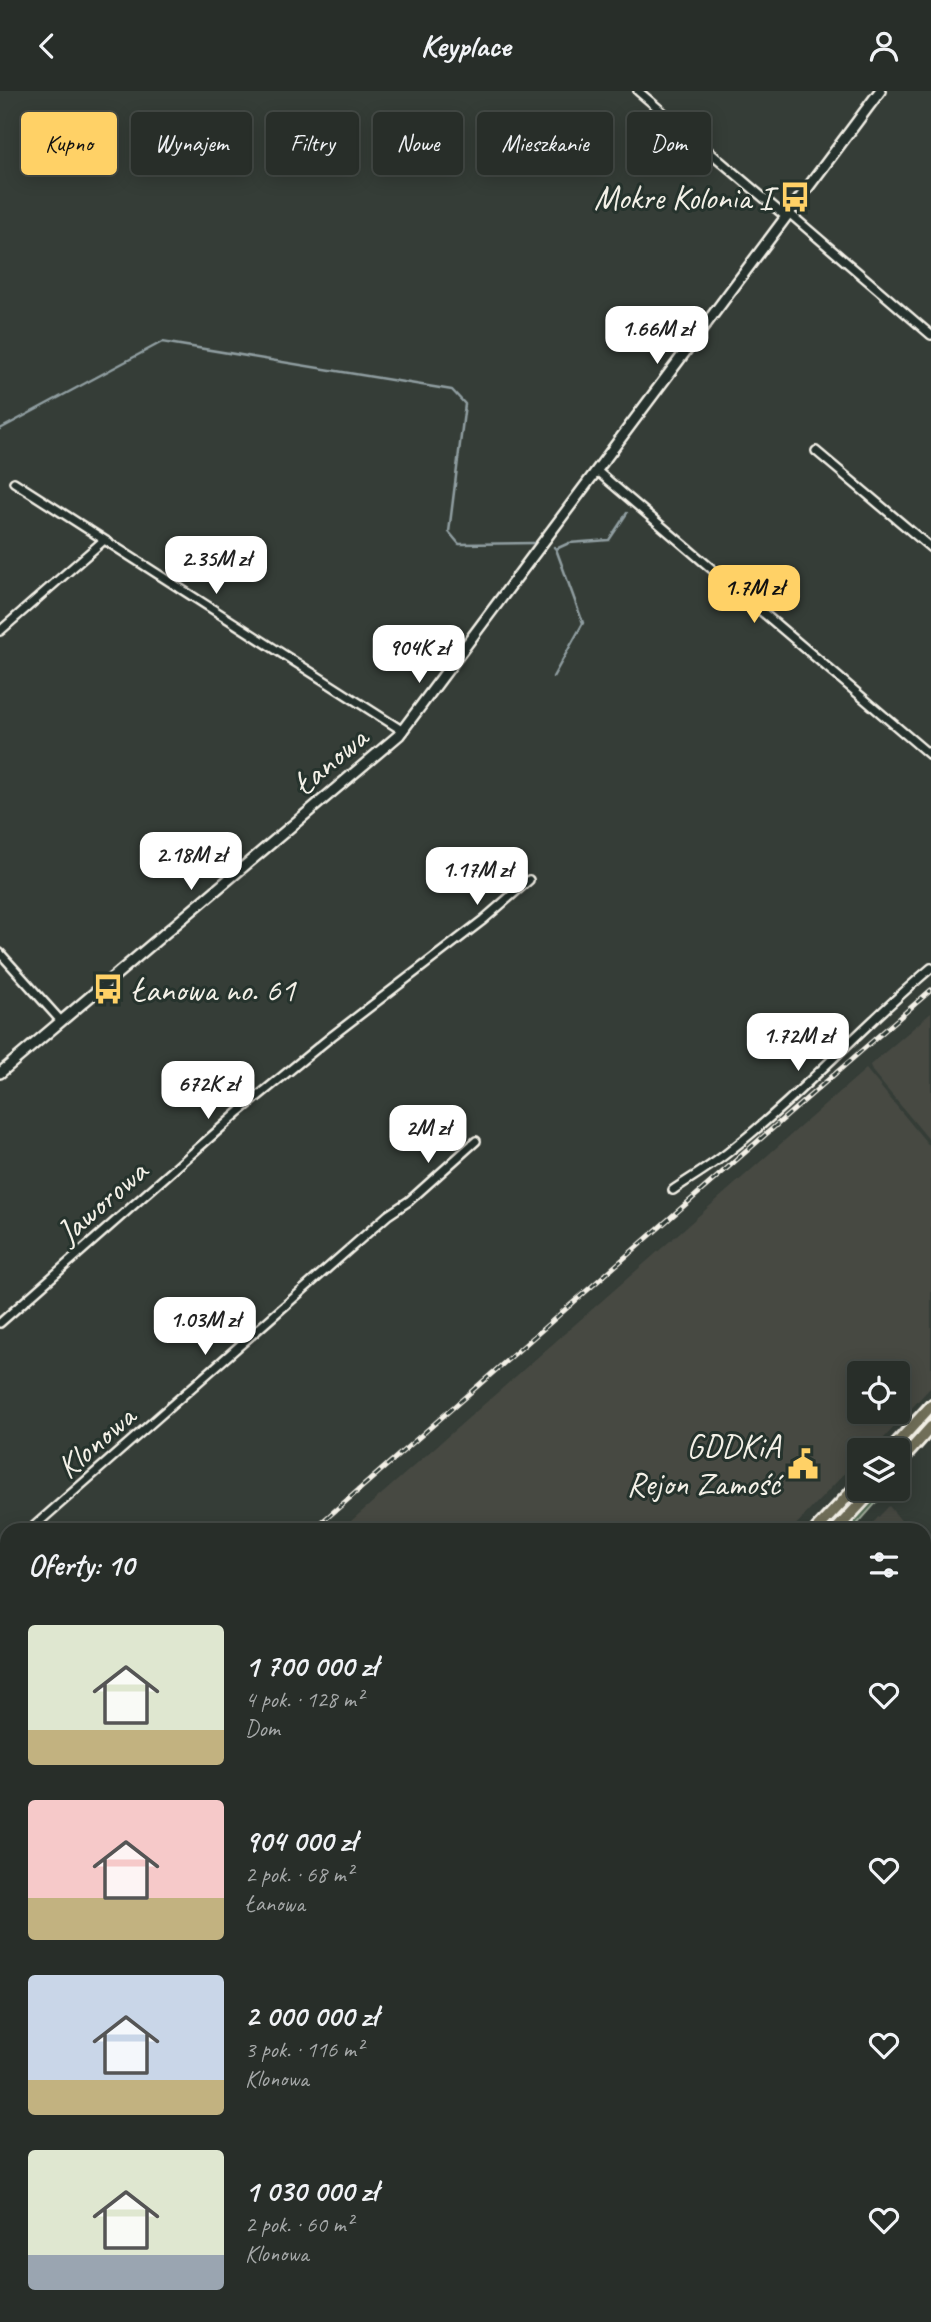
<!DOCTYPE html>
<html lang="pl">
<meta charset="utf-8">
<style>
:root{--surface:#282e29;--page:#303631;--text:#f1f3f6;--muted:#a5a8a8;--line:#444a46;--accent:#ffd166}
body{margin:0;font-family:Caveat,sans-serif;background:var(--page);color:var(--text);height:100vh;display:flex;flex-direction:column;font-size:26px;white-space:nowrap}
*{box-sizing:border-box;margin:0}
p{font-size:23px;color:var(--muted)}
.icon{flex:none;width:38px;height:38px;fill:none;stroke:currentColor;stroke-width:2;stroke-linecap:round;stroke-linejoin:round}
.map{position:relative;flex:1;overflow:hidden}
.sheet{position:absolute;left:0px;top:1432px;width:931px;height:800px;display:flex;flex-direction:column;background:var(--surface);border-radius:21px 21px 0 0;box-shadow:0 4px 18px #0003,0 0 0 2px var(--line)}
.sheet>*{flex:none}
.guide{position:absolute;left:21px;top:21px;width:889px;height:63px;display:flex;gap:14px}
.tools{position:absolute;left:847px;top:1270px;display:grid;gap:14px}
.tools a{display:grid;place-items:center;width:63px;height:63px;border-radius:7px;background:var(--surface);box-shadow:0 4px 18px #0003,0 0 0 2px var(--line);font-size:35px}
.price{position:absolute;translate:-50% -60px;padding:0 16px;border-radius:14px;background:#fff;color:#222;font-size:23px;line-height:46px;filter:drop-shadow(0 2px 4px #0008)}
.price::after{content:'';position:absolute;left:50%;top:42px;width:21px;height:16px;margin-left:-10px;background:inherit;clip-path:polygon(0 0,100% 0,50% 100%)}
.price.on{background:var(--accent);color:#111}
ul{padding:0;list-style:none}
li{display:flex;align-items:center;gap:21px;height:175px;padding:0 28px}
li span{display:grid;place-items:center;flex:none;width:196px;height:140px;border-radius:7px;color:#555}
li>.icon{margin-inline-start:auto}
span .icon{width:84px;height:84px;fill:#fffc;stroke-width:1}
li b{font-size:30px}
h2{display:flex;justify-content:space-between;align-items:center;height:84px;padding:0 28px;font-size:30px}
.tag{padding:0 24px;border-radius:7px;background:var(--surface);box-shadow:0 4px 18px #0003,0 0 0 2px var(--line);font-size:24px;line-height:63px}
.tag.on{background:var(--accent);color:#111}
header{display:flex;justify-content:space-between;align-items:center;height:91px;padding:0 28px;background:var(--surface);font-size:32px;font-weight:600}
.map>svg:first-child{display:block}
.built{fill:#474943;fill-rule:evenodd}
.green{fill:#536d54;stroke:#a4af9e;stroke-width:2}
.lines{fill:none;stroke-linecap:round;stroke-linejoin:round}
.stream{stroke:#909ea1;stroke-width:2.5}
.minor-casing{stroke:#f4f1e8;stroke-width:12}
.tertiary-casing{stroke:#f4f1e8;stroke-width:14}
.primary-casing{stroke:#f4f1e8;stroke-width:16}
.minor{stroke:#26332d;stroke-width:7}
.tertiary{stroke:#26332d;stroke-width:9}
.primary{stroke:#706e59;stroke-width:10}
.rail-casing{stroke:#f4f1e8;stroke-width:5}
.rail{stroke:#26332d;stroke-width:2.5;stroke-dasharray:8;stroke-linecap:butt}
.labels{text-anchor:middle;stroke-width:6;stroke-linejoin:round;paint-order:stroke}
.poi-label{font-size:33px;fill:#f4f1e8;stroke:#26332d;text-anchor:end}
.street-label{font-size:33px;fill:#f4f1e8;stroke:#26332d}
</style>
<header><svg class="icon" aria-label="back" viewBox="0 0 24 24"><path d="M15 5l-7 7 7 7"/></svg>Keyplace<svg class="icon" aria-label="person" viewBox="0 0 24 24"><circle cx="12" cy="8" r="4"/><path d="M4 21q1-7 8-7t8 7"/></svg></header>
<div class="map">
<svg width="931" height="2231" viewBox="0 0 931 2231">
<rect width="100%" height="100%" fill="#353d37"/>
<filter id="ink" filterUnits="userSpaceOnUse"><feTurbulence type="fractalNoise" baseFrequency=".0143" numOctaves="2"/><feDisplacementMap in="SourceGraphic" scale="14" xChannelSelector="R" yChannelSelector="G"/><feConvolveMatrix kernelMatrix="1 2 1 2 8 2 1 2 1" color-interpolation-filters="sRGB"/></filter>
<g filter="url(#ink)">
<g class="built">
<path d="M931,922V1051L872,980L870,974Z"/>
<path d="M866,978L931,1057V1296L872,1360H859V1373L848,1385L845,1382L792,1438H342ZM859,1283H898V1321H859Z"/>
<path d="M889,1415L908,1438H867Z"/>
<path d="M924,1458L931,1467V1897L924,1888Z"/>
<path d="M7,1735V2224H43L36,2231H0V1741Z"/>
<path d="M931,2083V2231H755L749,2224H924V2088Z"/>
<path d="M251,2224H333L339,2231H246Z"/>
</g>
<g class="green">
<path d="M879,1401L883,1404L853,1438L852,1431Z"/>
<path d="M931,1630V1696L924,1686V1636Z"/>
<path d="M924,1689L931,1700V1804L924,1795Z"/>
<path d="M924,2039L931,2048V2083L924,2088Z"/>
</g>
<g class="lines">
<g class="stream">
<path d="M0,338L162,251L452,299L465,313L449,441L459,453L534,452"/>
<path d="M554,456L556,458L569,452L609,449L627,422"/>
<path d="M553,586L583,532L556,458"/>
</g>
<g class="minor-casing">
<g id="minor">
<path d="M638,0L786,126"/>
<path d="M789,122L931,244"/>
<path d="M816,360L931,457"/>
<path d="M597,380L931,665"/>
<path d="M14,391L403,640"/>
<path d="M0,540L103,450"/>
<path d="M0,862L61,930"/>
<path d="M673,1099C692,1086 713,1074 731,1059C802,1003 862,935 931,877"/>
<path d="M0,1232L240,1020L332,945L483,829L529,789"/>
<path d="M31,1438L388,1124L409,1110L476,1050"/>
<path d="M0,1466L7,1460"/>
<path d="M924,1984L931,1979"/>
<path d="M924,2025L931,2035"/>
<path d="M341,2224L345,2231"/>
<path d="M237,2231L242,2224"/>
</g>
</g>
<g class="tertiary-casing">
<g id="tertiary">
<path d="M0,982L399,644L880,0"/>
<path d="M0,1967L7,1975"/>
</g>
</g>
<g class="primary-casing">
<g id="primary">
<path d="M890,1360L931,1315"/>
<path d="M898,1373L931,1336"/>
<path d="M817,1438L859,1393"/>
<path d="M837,1438L874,1398"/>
<path d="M65,2231L71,2224"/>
<path d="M88,2231L94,2224"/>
</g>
</g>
<use href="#minor" class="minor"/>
<use href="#tertiary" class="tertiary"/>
<use href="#primary" class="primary"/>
<g class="rail-casing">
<g id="rail">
<path d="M314,1438L931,899"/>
<path d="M0,1715L7,1709"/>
</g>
</g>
<use href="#rail" class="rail"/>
</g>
</g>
<defs>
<g id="bus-bare" transform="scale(2.415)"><path d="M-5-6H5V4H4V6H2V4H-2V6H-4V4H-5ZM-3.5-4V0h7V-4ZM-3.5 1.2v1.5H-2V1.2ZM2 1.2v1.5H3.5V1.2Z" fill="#ffd166" stroke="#26332d" stroke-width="2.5" paint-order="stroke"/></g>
<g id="civic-bare" transform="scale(2.415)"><path d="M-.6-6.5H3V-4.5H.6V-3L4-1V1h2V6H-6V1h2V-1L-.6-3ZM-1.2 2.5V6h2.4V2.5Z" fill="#ffd166" stroke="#26332d" stroke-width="2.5" paint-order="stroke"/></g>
</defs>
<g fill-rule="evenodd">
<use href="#bus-bare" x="795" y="106"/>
<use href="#bus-bare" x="108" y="898"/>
<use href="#civic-bare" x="803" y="1373"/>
</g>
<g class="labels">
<g class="poi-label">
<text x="772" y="118">Mokre Kolonia I</text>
<text x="131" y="910" text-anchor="start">Łanowa no. 61</text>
<text x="780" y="1366">GDDKiA<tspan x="780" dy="38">Rejon Zamość</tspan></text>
</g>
<g class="street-label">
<text transform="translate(329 669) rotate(-40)" y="12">Łanowa</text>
<text transform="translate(101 1110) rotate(-41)" y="12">Jaworowa</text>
<text transform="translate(95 1350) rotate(-41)" y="12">Klonowa</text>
</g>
</g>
</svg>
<div class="tools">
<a><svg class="icon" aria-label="locate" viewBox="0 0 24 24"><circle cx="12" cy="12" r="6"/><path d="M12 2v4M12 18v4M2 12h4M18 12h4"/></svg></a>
<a><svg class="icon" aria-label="layers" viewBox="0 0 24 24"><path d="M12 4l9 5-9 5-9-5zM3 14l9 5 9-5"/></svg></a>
</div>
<b class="price" style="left:657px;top:275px">1.66M zł</b>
<b class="price" style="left:216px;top:505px">2.35M zł</b>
<b class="price on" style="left:754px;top:534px">1.7M zł</b>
<b class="price" style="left:419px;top:594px">904K zł</b>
<b class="price" style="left:191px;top:801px">2.18M zł</b>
<b class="price" style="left:477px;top:816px">1.17M zł</b>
<b class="price" style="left:798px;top:982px">1.72M zł</b>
<b class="price" style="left:208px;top:1030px">672K zł</b>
<b class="price" style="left:428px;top:1074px">2M zł</b>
<b class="price" style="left:205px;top:1266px">1.03M zł</b>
<div class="guide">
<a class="tag on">Kupno</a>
<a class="tag">Wynajem</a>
<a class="tag">Filtry</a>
<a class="tag">Nowe</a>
<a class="tag">Mieszkanie</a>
<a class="tag">Dom</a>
</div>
<section class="sheet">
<h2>Oferty: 10<svg class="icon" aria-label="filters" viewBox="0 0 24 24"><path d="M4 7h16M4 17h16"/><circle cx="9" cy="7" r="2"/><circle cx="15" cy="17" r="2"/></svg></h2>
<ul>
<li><span style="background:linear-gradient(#dfe7d0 75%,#c2b280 0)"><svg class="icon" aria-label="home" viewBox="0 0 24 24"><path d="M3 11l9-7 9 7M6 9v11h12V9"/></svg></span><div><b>1 700 000 zł</b><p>4 pok. · 128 m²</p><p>Dom</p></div><svg class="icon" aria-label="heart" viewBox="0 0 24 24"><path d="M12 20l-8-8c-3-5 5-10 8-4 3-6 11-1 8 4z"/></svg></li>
<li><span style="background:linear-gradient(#f6c9c9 70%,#c2b280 0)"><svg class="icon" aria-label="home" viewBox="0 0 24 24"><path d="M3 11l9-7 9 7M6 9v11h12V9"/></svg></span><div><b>904 000 zł</b><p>2 pok. · 68 m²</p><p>Łanowa</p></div><svg class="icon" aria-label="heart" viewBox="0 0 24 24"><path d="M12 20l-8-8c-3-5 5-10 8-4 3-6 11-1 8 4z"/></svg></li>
<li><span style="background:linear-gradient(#c9d6e8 75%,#c2b280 0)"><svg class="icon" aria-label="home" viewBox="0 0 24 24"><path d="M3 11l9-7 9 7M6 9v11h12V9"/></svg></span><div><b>2 000 000 zł</b><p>3 pok. · 116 m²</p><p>Klonowa</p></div><svg class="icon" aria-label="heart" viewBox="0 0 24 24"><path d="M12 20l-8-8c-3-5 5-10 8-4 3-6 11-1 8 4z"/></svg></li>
<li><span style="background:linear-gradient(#dfe7d0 75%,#9aa5b1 0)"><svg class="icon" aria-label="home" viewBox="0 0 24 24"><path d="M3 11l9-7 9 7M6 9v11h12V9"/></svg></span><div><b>1 030 000 zł</b><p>2 pok. · 60 m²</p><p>Klonowa</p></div><svg class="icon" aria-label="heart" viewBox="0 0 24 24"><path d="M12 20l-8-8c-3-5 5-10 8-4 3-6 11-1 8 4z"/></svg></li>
</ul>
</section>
</div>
